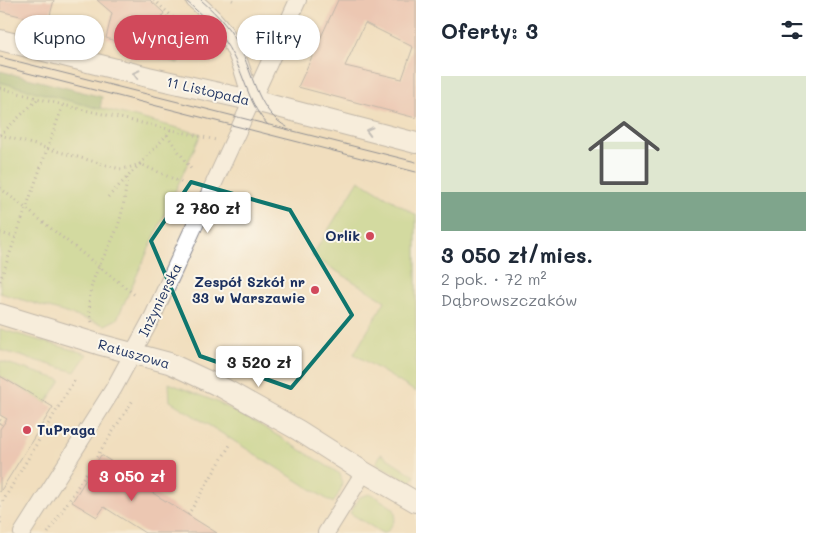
<!DOCTYPE html>
<html lang="pl">
<meta charset="utf-8">
<style>
:root{--surface:#fff;--page:#f6f6f7;--text:#1f2937;--muted:#747a83;--accent:#d1495b}
body{margin:0;font-family:Mali,sans-serif;background:var(--page);color:var(--text);height:100vh;display:flex;flex-direction:column;font-size:19px;white-space:nowrap}
*{box-sizing:border-box;margin:0}
p{font-size:16px;color:var(--muted)}
.icon{flex:none;width:28px;height:28px;fill:none;stroke:currentColor;stroke-width:2;stroke-linecap:round;stroke-linejoin:round}
.map{position:relative;flex:1;overflow:hidden}
.details{display:flex;flex-direction:column;background:var(--surface);width:415px}
.details>*{flex:none}
.banner{position:absolute;left:15px;top:15px;width:325px;height:45px;display:flex;gap:10px}
.price{position:absolute;translate:-50% -42px;padding:0 11px;border-radius:5px;background:#fff;color:#222;font-size:16px;line-height:32px;filter:drop-shadow(0 1px 2px #0008)}
.price::after{content:'';position:absolute;left:50%;top:30px;width:15px;height:11px;margin-left:-8px;background:inherit;clip-path:polygon(0 0,100% 0,50% 100%)}
.price.on{background:var(--accent);color:#fff}
ul{padding:0;list-style:none}
li{display:grid;align-content:center;gap:10px;height:265px;padding:0 25px}
li span{display:grid;place-items:center;height:155px;border-radius:0px;color:#555}
li>.icon{margin-inline-start:auto}
span .icon{width:90px;height:90px;fill:#fffc;stroke-width:1}
li b{font-size:21px}
h2{display:flex;justify-content:space-between;align-items:center;height:60px;padding:0 25px;font-size:21px}
.tag{padding:0 18px;border-radius:22px;background:var(--surface);box-shadow:0 1px 4px #0004;font-size:18px;line-height:45px}
.tag.on{background:var(--accent);color:#fff}
main{display:flex;flex:1;min-height:0}
.map>svg:first-child{display:block}
.green{fill:#b0d47d;stroke:#66826e}
.forest{fill:#8cb66c;stroke:#547265}
.building{fill:#e6aaa5;fill-rule:evenodd}
.lines{fill:none;stroke-linecap:round;stroke-linejoin:round}
.minor-casing{stroke:#86868e;stroke-width:18}
.tertiary-casing{stroke:#86868e;stroke-width:22}
.path{stroke:#86868e;stroke-width:3;stroke-dasharray:1 4;stroke-linecap:butt}
.minor{stroke:#fff;stroke-width:16}
.tertiary{stroke:#fff;stroke-width:20}
.tram{stroke:#1b2f5e;stroke-width:1}
.oneway{stroke:#8d97ae}
.marked{fill:none;stroke:#0f766e;stroke-width:4;stroke-linejoin:round}
.poi-dot{fill:#d1495b;stroke:#fbf7ec;stroke-width:2}
.labels{text-anchor:middle;stroke-width:4;stroke-linejoin:round;paint-order:stroke}
.street-label{font-size:14px;fill:#1b2f5e;stroke:#fbf7ec}
.poi-label{font-size:14px;font-weight:bold;fill:#1b2f5e;stroke:#fbf7ec;text-anchor:end}
</style>
<main>
<div class="map">
<svg width="416" height="533" viewBox="0 0 416 533">
<rect width="100%" height="100%" fill="#fbf7ec"/>
<filter id="ink" filterUnits="userSpaceOnUse"><feTurbulence type="fractalNoise" baseFrequency=".02" numOctaves="2"/><feDisplacementMap in="SourceGraphic" scale="10" xChannelSelector="R" yChannelSelector="G"/><feConvolveMatrix kernelMatrix="1 2 1 2 8 2 1 2 1" color-interpolation-filters="sRGB"/></filter>
<filter id="wash" filterUnits="userSpaceOnUse"><feTurbulence type="fractalNoise" baseFrequency=".0096" numOctaves="4" result="noise"/><feDisplacementMap in="SourceGraphic" scale="20" xChannelSelector="R" yChannelSelector="G"/><feGaussianBlur stdDeviation="1.12" result="paint"/><feColorMatrix in="noise" values="0 0 0 0 0 0 0 0 0 0 0 0 0 0 0 0 0 1.4 0 .05"/><feComposite in="paint" operator="in"/></filter>
<g filter="url(#wash)">
<rect width="100%" height="100%" fill="#f1debe"/>
<g class="green">
<path d="M172,19L191,37L186,47L182,43L184,39L169,25Z"/>
<path d="M154,51L174,57L177,51L183,53L178,63L151,56Z"/>
<path d="M0,82L201,134L117,319L105,325L0,293Z"/>
<path d="M359,180L416,215V392L354,354L385,301L312,256Z"/>
<path d="M0,329L87,354L75,372L0,350Z"/>
<path d="M0,361L61,380L46,403L0,376Z"/>
<path d="M169,383L217,402L257,423L340,474C345,486 339,493 333,503L170,401Z"/>
<path d="M381,454L415,476L410,483L376,463Z"/>
<path d="M369,494L373,495L393,508C399,517 392,525 386,533H382L350,513L360,497Z"/>
</g>
<path class="forest" d="M0,71L102,97L100,109L0,82Z"/>
<g id="blocks">
<g class="building">
<path d="M0,0H54L48,23L0,11Z"/>
<path d="M97,0H150L164,13L143,49L106,38L112,13Z"/>
<path d="M338,0H416V118L298,87ZM365,23L413,47L402,79L345,66Z"/>
<path d="M0,376L53,407L0,492V429L7,419L0,415Z"/>
<path d="M101,455L126,471L124,475L217,533H145L104,507L97,517L72,502Z"/>
</g>
</g>
</g>
<g filter="url(#ink)">
<use href="#blocks" fill-opacity="0" stroke="#86868e" stroke-width="1"/>
<g class="lines">
<g class="minor-casing">
<g id="minor">
<path d="M194,0C206,11 220,23 228,38C240,57 245,80 252,101"/>
<path d="M22,533L114,388L153,316L298,0"/>
<path d="M326,533L364,472"/>
</g>
</g>
<g class="tertiary-casing">
<g id="tertiary">
<path d="M0,40L148,77L263,103L416,143"/>
<path d="M0,314L98,344L169,363L223,388L298,430L364,472L416,502"/>
</g>
</g>
<g class="path">
<path d="M154,0L199,41"/>
<path d="M232,0L234,1"/>
<path d="M152,46L173,53L180,41L163,24"/>
<path d="M177,46L191,54"/>
<path d="M146,57L169,13"/>
<path d="M0,88L63,105L216,140"/>
<path d="M0,135L120,169L128,168L140,164L167,135L170,130"/>
<path d="M0,135L38,99"/>
<path d="M167,135L191,169"/>
<path d="M0,188L135,295"/>
<path d="M108,197L140,164L185,184"/>
<path d="M0,233L15,237"/>
<path d="M0,281L63,105"/>
<path d="M92,322C82,285 103,263 116,231C123,214 125,195 127,177"/>
<path d="M0,420L2,421L0,425"/>
<path d="M0,506L75,379"/>
<path d="M188,515L230,445"/>
<path d="M0,518L2,520L0,523"/>
<path d="M48,533L133,400"/>
</g>
<use href="#minor" class="minor"/>
<use href="#tertiary" class="tertiary"/>
<g class="tram">
<path d="M185,0C204,17 222,33 233,56C246,79 249,106 268,125"/>
<path d="M201,0C218,15 233,31 242,52C254,79 259,112 287,127"/>
<path d="M0,57L416,162"/>
<path d="M0,66L416,172"/>
</g>
</g>
<defs><path id="oneway-chevron" d="M-2-3.5L2.5 0L-2 3.5" fill="none" stroke-width="1.6" stroke-linecap="round" stroke-linejoin="round" transform="scale(1.25)"/></defs>
<g class="oneway">
<use href="#oneway-chevron" transform="translate(136 74) rotate(-166)"/>
<use href="#oneway-chevron" transform="translate(369 131) rotate(-165)"/>
</g>
</g>
<path d="M0 0H416V533H0ZM191,182L290,210L352,315L291,388L200,356L151,241Z" fill="#f1debe" fill-opacity=".55" fill-rule="evenodd"/>
<path class="marked" d="M191,182L290,210L352,315L291,388L200,356L151,241Z"/>
<g class="poi-dot">
<circle cx="370" cy="236" r="5"/>
<circle cx="315" cy="290" r="5"/>
<circle cx="27" cy="430" r="5"/>
</g>
<g class="labels">
<g class="street-label">
<text transform="translate(208 91) rotate(13)" y="5">11 Listopada</text>
<text transform="translate(160 300) rotate(-64)" y="5">Inżynierska</text>
<text transform="translate(134 354) rotate(16)" y="5">Ratuszowa</text>
</g>
<g class="poi-label">
<text x="360" y="241">Orlik</text>
<text x="305" y="287">Zespół Szkół nr<tspan x="305" dy="16">33 w Warszawie</tspan></text>
<text x="37" y="435" text-anchor="start">TuPraga</text>
</g>
</g>
</svg>
<b class="price" style="left:208px;top:234px">2 780 zł</b>
<b class="price" style="left:259px;top:388px">3 520 zł</b>
<b class="price on" style="left:132px;top:502px">3 050 zł</b>
<div class="banner">
<a class="tag">Kupno</a>
<a class="tag on">Wynajem</a>
<a class="tag">Filtry</a>
</div>
</div>
<section class="details">
<h2>Oferty: 3<svg class="icon" aria-label="filters" viewBox="0 0 24 24"><path d="M4 7h16M4 17h16"/><circle cx="9" cy="7" r="2"/><circle cx="15" cy="17" r="2"/></svg></h2>
<ul>
<li><span style="background:linear-gradient(#dfe7d0 75%,#7fa58c 0)"><svg class="icon" aria-label="home" viewBox="0 0 24 24"><path d="M3 11l9-7 9 7M6 9v11h12V9"/></svg></span><div><b>3 050 zł/mies.</b><p>2 pok. · 72 m²</p><p>Dąbrowszczaków</p></div></li>
</ul>
</section>
</main>
